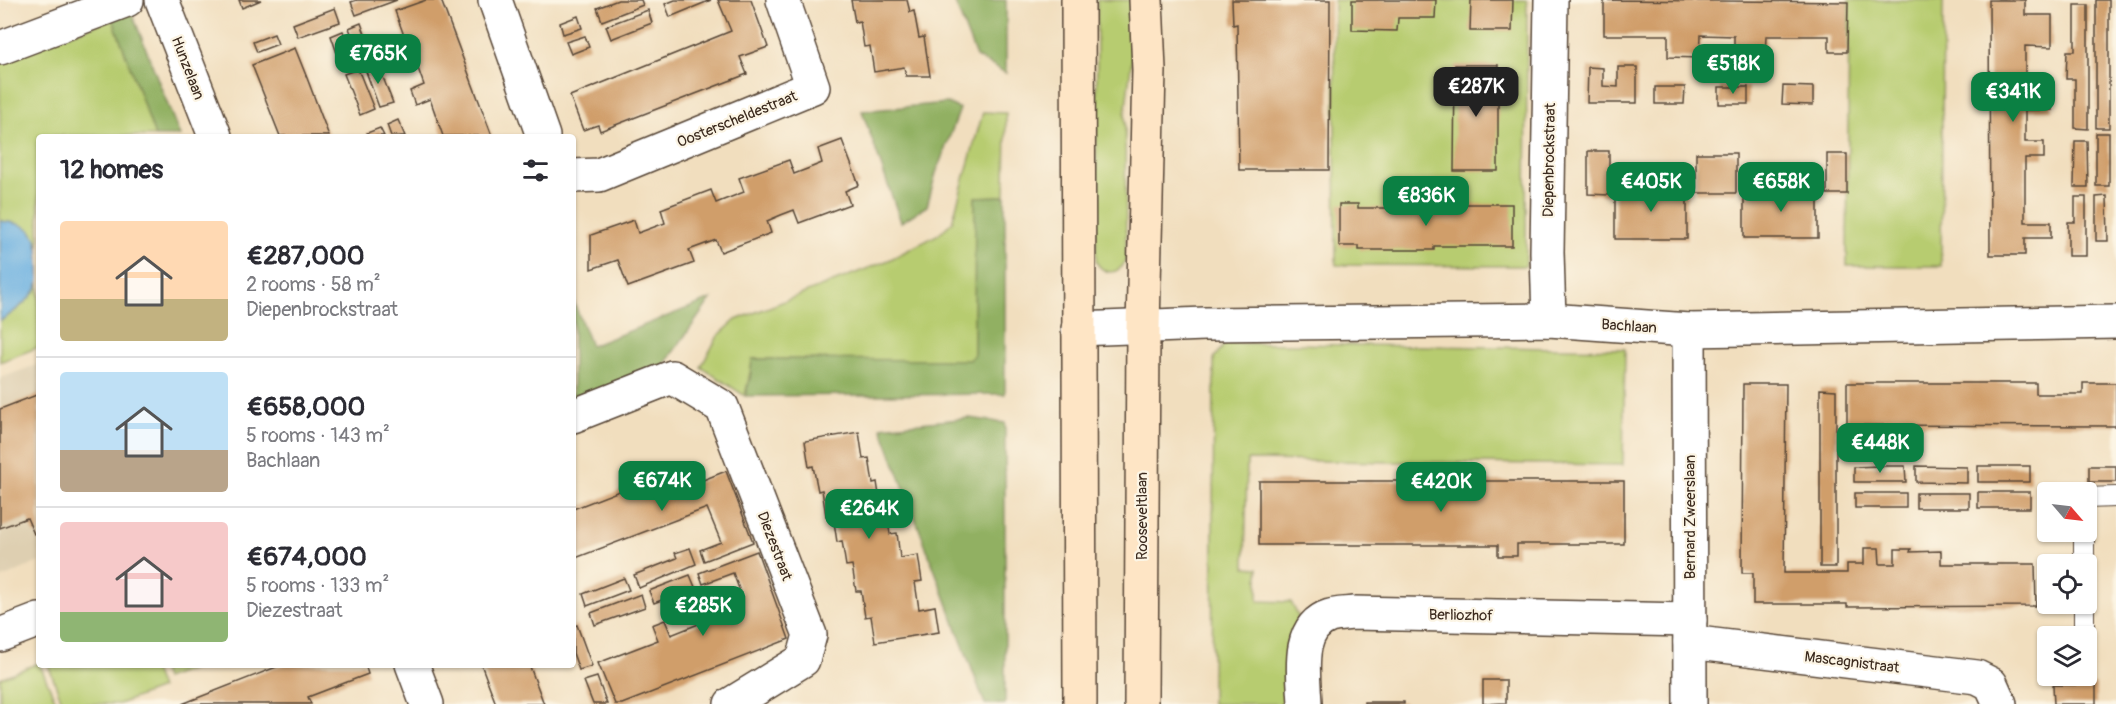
<!DOCTYPE html>
<meta charset="utf-8">
<style>
:root{--surface:#fff;--page:#f2f2f3;--text:#2b2b33;--muted:#7c7c81;--line:#e1e1e2;--accent:#0b8043}
body{margin:0;font-family:Pangolin,sans-serif;background:var(--page);color:var(--text);height:100vh;display:flex;flex-direction:column;font-size:22px;white-space:nowrap}
*{box-sizing:border-box;margin:0}
p{font-size:20px;color:var(--muted)}
.icon{flex:none;width:33px;height:33px;fill:none;stroke:currentColor;stroke-width:2;stroke-linecap:round;stroke-linejoin:round}
.map{position:relative;flex:1;overflow:hidden}
.side{position:absolute;left:36px;top:134px;width:540px;height:534px;display:flex;flex-direction:column;background:var(--surface);border-radius:6px;box-shadow:0 2px 4px #0004}
.side>*{flex:none}
.needle{width:39px;rotate:118deg}
.tools{position:absolute;left:2037px;top:482px;display:grid;gap:12px}
.tools a{display:grid;place-items:center;width:60px;height:60px;border-radius:6px;background:var(--surface);box-shadow:0 2px 4px #0004;font-size:30px}
.price{position:absolute;translate:-50% -51px;padding:0 14px;border-radius:12px;background:var(--accent);color:#fff;font-size:20px;line-height:39px;filter:drop-shadow(0 2px 3px #0008)}
.price::after{content:'';position:absolute;left:50%;top:36px;width:18px;height:14px;margin-left:-9px;background:inherit;clip-path:polygon(0 0,100% 0,50% 100%)}
.price.active{background:#222;color:#fff}
ul{padding:0;list-style:none}
li{display:flex;align-items:center;gap:18px;height:150px;padding:0 24px}
li+li{border-top:2px solid var(--line)}
li span{display:grid;place-items:center;flex:none;width:168px;height:120px;border-radius:6px;color:#555}
li>.icon{margin-inline-start:auto}
span .icon{width:72px;height:72px;fill:#fffc;stroke-width:1}
li b{font-size:26px}
h2{display:flex;justify-content:space-between;align-items:center;height:72px;padding:0 24px;font-size:26px}
.map>svg:first-child{display:block}
.built{fill:#decfb1}
.green{fill:#b7cc70;stroke:#797b47;stroke-width:1.5}
.forest{fill:#91b062;stroke:#666d40;stroke-width:1.5}
.water{fill:#6bb0e1;stroke:#536d80;stroke-width:1.5}
.building{fill:#d09e6b}
.lines{fill:none;stroke-linecap:round;stroke-linejoin:round}
.lane-casing{stroke:#564536;stroke-width:22}
.street-casing{stroke:#564536;stroke-width:36}
.secondary-casing{stroke:#564536;stroke-width:36}
.lane{stroke:#fff;stroke-width:20}
.street{stroke:#fff;stroke-width:33}
.secondary{stroke:#fee5c5;stroke-width:33}
.labels{text-anchor:middle;stroke-width:4.5;stroke-linejoin:round;paint-order:stroke}
.street-label{font-size:15px;fill:#3b2a1e;stroke:#fcf5e5}
</style>
<div class="map">
<svg width="2116" height="704" viewBox="0 0 2116 704">
<rect width="100%" height="100%" fill="#fcf5e5"/>
<filter id="ink" filterUnits="userSpaceOnUse"><feTurbulence type="fractalNoise" baseFrequency=".0167" numOctaves="2"/><feDisplacementMap in="SourceGraphic" scale="12" xChannelSelector="R" yChannelSelector="G"/><feConvolveMatrix kernelMatrix="1 2 1 2 8 2 1 2 1" color-interpolation-filters="sRGB"/></filter>
<filter id="wash" filterUnits="userSpaceOnUse"><feTurbulence type="fractalNoise" baseFrequency=".008" numOctaves="4" result="noise"/><feDisplacementMap in="SourceGraphic" scale="24" xChannelSelector="R" yChannelSelector="G"/><feGaussianBlur stdDeviation="1.35" result="paint"/><feColorMatrix in="noise" values="0 0 0 0 0 0 0 0 0 0 0 0 0 0 0 0 0 1.4 0 .05"/><feComposite in="paint" operator="in"/></filter>
<g filter="url(#wash)">
<rect width="100%" height="100%" fill="#f1debe"/>
<path class="built" d="M39,364V562L0,579V378Z"/>
<g class="green">
<path d="M1097,0H1133L1135,33L1125,115L1126,260C1119,275 1105,276 1096,262Z"/>
<path d="M1334,0H1527L1526,266L1336,265Z"/>
<path d="M1849,0H1943L1941,266H1847Z"/>
<path d="M113,19L155,136H39V247C33,226 20,223 0,221V58Z"/>
<path d="M983,112L1006,113L1005,196L975,197L974,354L970,361L753,359L745,396L701,367L718,336L736,320L889,260L939,234L952,222Z"/>
<path d="M39,283V347L0,362V321C15,312 32,299 39,283Z"/>
<path d="M1226,343L1625,349L1623,465L1247,460L1245,567L1258,568V601L1291,602L1298,616L1297,704H1212L1214,358Z"/>
<path d="M39,663L57,704H0V678Z"/>
<path d="M48,665H152L161,688L119,704H63Z"/>
<path d="M160,665H203L165,679Z"/>
</g>
<g class="forest">
<path d="M954,0H1006V73L976,57Z"/>
<path d="M132,13L180,136H155L113,19Z"/>
<path d="M947,103L960,109L936,173L927,206L901,222L862,111Z"/>
<path d="M1005,196V394L745,396L750,379L752,359L970,360L974,354L975,197Z"/>
<path d="M711,299L657,375L573,407V300L591,346Z"/>
<path d="M969,418L1005,423V704H985L881,427Z"/>
</g>
<path class="water" d="M0,221C32,224 39,232 39,264C39,273 41,283 35,291C26,303 13,313 0,321Z"/>
<g id="blocks">
<g class="building">
<path d="M239,0H261L242,8Z"/>
<path d="M357,0H397L356,15L351,2Z"/>
<path d="M426,0H441L492,136H443L430,99L415,105L410,91L424,85L414,57L396,63L390,48L406,41L395,11Z"/>
<path d="M618,0H641L643,5L602,21L597,8Z"/>
<path d="M675,0H711L670,17L665,4Z"/>
<path d="M718,0H751L768,47L740,57L747,74L600,131L598,125L583,130L570,96L731,31Z"/>
<path d="M851,0H907L910,12L914,11L919,38L924,37L930,76H906L904,67L874,72L870,46L864,47L860,21L855,22Z"/>
<path d="M1232,0H1330L1329,170H1239L1237,24L1233,25Z"/>
<path d="M1352,0H1436L1435,18H1398L1397,31L1352,30Z"/>
<path d="M1471,0H1513L1512,31H1470Z"/>
<path d="M1604,0L1848,2L1847,52H1829V36H1766L1765,56H1734V36L1701,35L1700,58L1668,57V35H1604Z"/>
<path d="M1989,0H2025V15H2052V47L2025,46V94H2052V110H2025V142H2044V158H2025V222H2051V238H2025V255H1990Z"/>
<rect x="2096" y="0" width="13" height="128"/>
<path d="M2075,5H2088V129L2075,128V79H2066L2067,51H2075Z"/>
<path d="M335,8L340,22L298,37L293,24Z"/>
<path d="M648,10L652,23L611,39L606,26Z"/>
<path d="M578,16L582,28L563,34L560,23Z"/>
<path d="M361,23L369,45L357,49L349,28Z"/>
<path d="M343,31L351,51L338,56L331,36Z"/>
<path d="M274,34L278,44L257,52L253,42Z"/>
<path d="M585,36L589,47L571,54L566,42Z"/>
<path d="M295,48L307,78L329,136H280L252,65Z"/>
<path d="M377,62L393,103L379,107L364,66Z"/>
<path d="M1455,65H1498V171H1454Z"/>
<path d="M1588,67L1603,68V86L1618,87V67H1637V103H1587Z"/>
<path d="M358,69L374,109L360,115L344,74Z"/>
<path d="M1783,86L1813,87V105L1782,104Z"/>
<path d="M1655,87H1685L1684,104H1655Z"/>
<rect x="1719" y="87" width="29" height="17"/>
<path d="M398,120L405,136H391L387,125Z"/>
<path d="M380,128L384,136H369L367,133Z"/>
<rect x="2096" y="133" width="13" height="53"/>
<path d="M842,140L859,185L845,191L850,204L799,223L794,210L781,215L767,221L771,233L721,252L716,240L689,250L694,263L628,287L618,260L591,269V235L634,220L638,233L665,223L661,209L711,190L716,203L744,192L739,178L789,160L794,174L807,169L822,163L818,149Z"/>
<path d="M2075,141H2087L2088,187H2074Z"/>
<path d="M1588,151H1609V195L1588,194Z"/>
<rect x="1696" y="153" width="40" height="40"/>
<rect x="1827" y="154" width="20" height="40"/>
<path d="M1637,180H1665L1666,193H1687V239H1615V193H1637Z"/>
<path d="M1767,180H1795V193H1818V238H1744V193H1767Z"/>
<path d="M2107,196L2108,241H2096V197Z"/>
<path d="M2075,197H2086V256H2068V222H2075Z"/>
<path d="M1339,204H1358V208H1434V204H1512V246H1434V250H1359V246H1339Z"/>
<path d="M1847,383H2036V394H2083V383H2116V426L1847,425Z"/>
<path d="M1743,384H1786L1784,573H1847V564H1864V548H1879L1880,564H1895V549H1911L1910,552L1941,551V564H2035L2036,606L1847,607V604H1753V573H1742Z"/>
<path d="M1820,389L1836,390V567H1820Z"/>
<path d="M39,394V532L34,534L27,518L0,528V409Z"/>
<path d="M859,432L863,459L869,458L873,483L877,482L881,508H886L890,534L897,533L900,558L918,555L922,581L915,582L919,609L935,606L939,632L875,642L871,616L865,617L861,591H856L852,565L846,566L842,541L837,542L833,515L826,516L822,490L818,491L813,466L809,467L805,441Z"/>
<path d="M691,463L698,482L726,471L753,542L704,561L700,550L721,542L707,508L573,559V509Z"/>
<path d="M1880,466H1905L1906,482H1854V467Z"/>
<path d="M1916,466L1967,467V483L1916,482Z"/>
<rect x="1978" y="466" width="52" height="16"/>
<rect x="2089" y="466" width="27" height="16"/>
<path d="M1259,481H1624V544H1517V556H1498V545H1259Z"/>
<rect x="1978" y="492" width="52" height="16"/>
<rect x="1855" y="493" width="51" height="15"/>
<rect x="1916" y="493" width="53" height="15"/>
<path d="M690,548L696,564L639,588L634,575L677,558L675,553Z"/>
<path d="M757,551L789,639L622,704H615L598,663L658,640L652,625L665,620L671,635L716,617L712,606L741,594L733,573L703,584L699,573Z"/>
<path d="M690,575L695,587L654,603L649,591Z"/>
<path d="M624,578L629,590L587,606L583,594Z"/>
<path d="M641,594L645,607L595,625L591,613Z"/>
<path d="M577,625L592,666L579,670L573,653V626Z"/>
<path d="M284,664H365L368,674L308,697L311,704H182Z"/>
<path d="M481,664H529L544,704H496Z"/>
<path d="M597,677L607,704H593L584,681Z"/>
<path d="M1483,680H1506V703L1483,704Z"/>
<path d="M2053,685H2096V704H2054Z"/>
<rect x="1364" y="702" width="40" height="2"/>
</g>
</g>
</g>
<g filter="url(#ink)">
<use href="#blocks" fill-opacity="0" stroke="#564536" stroke-width="1.5"/>
<g class="lines">
<g class="lane-casing">
<g id="lane">
<path d="M2086,498L2116,497"/>
<path d="M2084,564V531"/>
<path d="M2084,636V603"/>
</g>
</g>
<g class="street-casing">
<g id="street">
<path d="M162,0L215,136"/>
<path d="M495,0L543,136"/>
<path d="M0,48L127,0"/>
<path d="M573,176L599,175L813,87L783,0"/>
<path d="M1549,320L1547,252L1551,0"/>
<path d="M1078,329L1205,324L1549,320L1689,330L2116,322"/>
<path d="M1689,330L1690,704"/>
<path d="M573,416L672,377L722,407L810,635L803,660L731,704"/>
<path d="M0,635L39,620"/>
<path d="M1690,642L1977,677L1991,684L2000,704"/>
<path d="M412,664L427,704"/>
<path d="M1305,704C1304,676 1295,627 1330,616C1337,614 1346,614 1353,613L1690,620"/>
</g>
</g>
<g class="secondary-casing">
<g id="secondary">
<path d="M1078,0L1080,704"/>
<path d="M1141,704L1143,328L1149,70L1146,0"/>
</g>
</g>
<use href="#lane" class="lane"/>
<use href="#street" class="street"/>
<use href="#secondary" class="secondary"/>
</g>
</g>
<g class="labels">
<g class="street-label">
<text transform="translate(188 68) rotate(69)" y="5">Hunzelaan</text>
<text transform="translate(737 119) rotate(-22)" y="5">Oosterscheldestraat</text>
<text transform="translate(1549 160) rotate(-89)" y="5">Diepenbrockstraat</text>
<text transform="translate(1629 326) rotate(4)" y="5">Bachlaan</text>
<text transform="translate(1142 516) rotate(-90)" y="5">Rooseveltlaan</text>
<text transform="translate(1690 517) rotate(-90)" y="5">Bernard Zweerslaan</text>
<text transform="translate(775 546) rotate(69)" y="5">Diezestraat</text>
<text transform="translate(1461 615) rotate(1)" y="5">Berliozhof</text>
<text transform="translate(1852 662) rotate(7)" y="5">Mascagnistraat</text>
</g>
</g>
</svg>
<div class="tools">
<a><svg class="needle" viewBox="-14 -14 28 28"><path d="M0-13l5 13h-10z" fill="#e53935"/><path d="M0 13l5-13h-10z" fill="#7c7c81"/></svg></a>
<a><svg class="icon" aria-label="locate" viewBox="0 0 24 24"><circle cx="12" cy="12" r="6"/><path d="M12 2v4M12 18v4M2 12h4M18 12h4"/></svg></a>
<a><svg class="icon" aria-label="layers" viewBox="0 0 24 24"><path d="M12 4l9 5-9 5-9-5zM3 14l9 5 9-5"/></svg></a>
</div>
<b class="price" style="left:378px;top:85px">€765K</b>
<b class="price" style="left:1733px;top:95px">€518K</b>
<b class="price active" style="left:1476px;top:118px">€287K</b>
<b class="price" style="left:2013px;top:123px">€341K</b>
<b class="price" style="left:1651px;top:213px">€405K</b>
<b class="price" style="left:1781px;top:213px">€658K</b>
<b class="price" style="left:1426px;top:227px">€836K</b>
<b class="price" style="left:1880px;top:474px">€448K</b>
<b class="price" style="left:662px;top:512px">€674K</b>
<b class="price" style="left:1441px;top:513px">€420K</b>
<b class="price" style="left:869px;top:540px">€264K</b>
<b class="price" style="left:703px;top:637px">€285K</b>
<section class="side">
<h2>12 homes<svg class="icon" aria-label="filters" viewBox="0 0 24 24"><path d="M4 7h16M4 17h16"/><circle cx="9" cy="7" r="2"/><circle cx="15" cy="17" r="2"/></svg></h2>
<ul>
<li><span style="background:linear-gradient(#ffd9b3 65%,#c2b280 0)"><svg class="icon" aria-label="home" viewBox="0 0 24 24"><path d="M3 11l9-7 9 7M6 9v11h12V9"/></svg></span><div><b>€287,000</b><p>2 rooms · 58 m²</p><p>Diepenbrockstraat</p></div></li>
<li><span style="background:linear-gradient(#bfe0f5 65%,#b9a48a 0)"><svg class="icon" aria-label="home" viewBox="0 0 24 24"><path d="M3 11l9-7 9 7M6 9v11h12V9"/></svg></span><div><b>€658,000</b><p>5 rooms · 143 m²</p><p>Bachlaan</p></div></li>
<li><span style="background:linear-gradient(#f6c9c9 75%,#8fb573 0)"><svg class="icon" aria-label="home" viewBox="0 0 24 24"><path d="M3 11l9-7 9 7M6 9v11h12V9"/></svg></span><div><b>€674,000</b><p>5 rooms · 133 m²</p><p>Diezestraat</p></div></li>
</ul>
</section>
</div>
